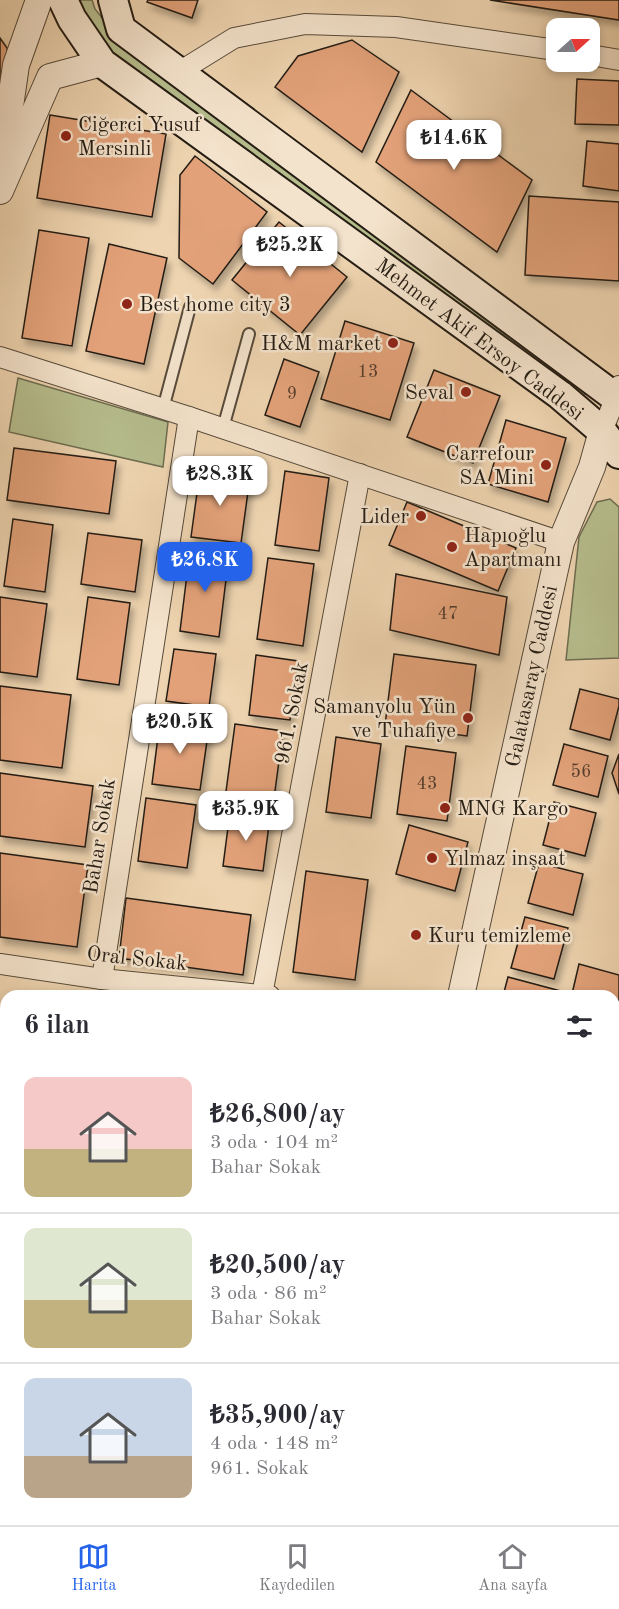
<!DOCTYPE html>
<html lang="tr">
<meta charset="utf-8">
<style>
:root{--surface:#fff;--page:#f7f7f7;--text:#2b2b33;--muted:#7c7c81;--line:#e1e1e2;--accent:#2563eb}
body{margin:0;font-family:"Old Standard TT",serif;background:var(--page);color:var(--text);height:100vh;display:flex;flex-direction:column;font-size:22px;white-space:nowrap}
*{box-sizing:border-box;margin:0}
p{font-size:20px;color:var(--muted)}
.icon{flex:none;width:33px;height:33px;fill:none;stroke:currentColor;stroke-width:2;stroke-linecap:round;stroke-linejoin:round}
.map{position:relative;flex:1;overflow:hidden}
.panel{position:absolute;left:0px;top:990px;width:620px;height:536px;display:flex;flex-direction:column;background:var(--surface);border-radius:18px 18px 0 0;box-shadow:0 3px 9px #0003}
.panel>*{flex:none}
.needle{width:39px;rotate:69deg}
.buttons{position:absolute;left:546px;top:18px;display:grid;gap:12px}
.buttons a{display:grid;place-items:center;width:54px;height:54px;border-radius:12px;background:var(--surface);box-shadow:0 3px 9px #0003;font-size:30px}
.price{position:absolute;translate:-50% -51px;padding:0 14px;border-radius:12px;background:#fff;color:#222;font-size:20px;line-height:39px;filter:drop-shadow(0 2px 3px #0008)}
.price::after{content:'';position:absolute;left:50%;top:36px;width:18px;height:14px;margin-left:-9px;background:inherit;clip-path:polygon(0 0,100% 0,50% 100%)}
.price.current{background:var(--accent);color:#fff}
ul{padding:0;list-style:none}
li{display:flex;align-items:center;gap:18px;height:150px;padding:0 24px}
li+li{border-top:2px solid var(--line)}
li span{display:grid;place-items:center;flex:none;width:168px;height:120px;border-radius:12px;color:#555}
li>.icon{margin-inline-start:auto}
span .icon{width:72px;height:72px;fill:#fffc;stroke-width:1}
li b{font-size:26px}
h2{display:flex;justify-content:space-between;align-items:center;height:72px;padding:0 24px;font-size:26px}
.tabs{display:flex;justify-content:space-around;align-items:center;height:84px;border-top:2px solid var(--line);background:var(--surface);font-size:16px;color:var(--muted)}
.tabs a{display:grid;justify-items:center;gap:3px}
.tabs .current{color:var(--accent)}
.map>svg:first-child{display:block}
.green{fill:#b6bd8d;stroke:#6d6c50;stroke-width:1.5}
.building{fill:#e2a179;stroke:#241c13;stroke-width:1.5;filter:url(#shadow)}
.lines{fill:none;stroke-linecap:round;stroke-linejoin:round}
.service-casing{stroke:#564a3a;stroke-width:14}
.minor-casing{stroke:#564a3a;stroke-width:22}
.tertiary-casing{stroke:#564a3a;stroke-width:28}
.secondary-casing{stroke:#241c13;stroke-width:32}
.service{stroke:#f4e3cc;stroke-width:10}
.minor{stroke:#f4e3cc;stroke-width:20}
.tertiary{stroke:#f4e3cc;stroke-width:26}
.secondary{stroke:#f4e3cc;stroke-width:28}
.poi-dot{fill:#8f2418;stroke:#f4e3cc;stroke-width:2}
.labels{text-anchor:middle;stroke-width:5;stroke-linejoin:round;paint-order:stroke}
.number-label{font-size:18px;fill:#543d2c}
.poi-label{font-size:21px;fill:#241c13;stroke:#f4e3cc;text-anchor:start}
.street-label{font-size:21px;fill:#241c13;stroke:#f4e3cc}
</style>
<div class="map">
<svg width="619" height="1525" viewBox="0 0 619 1525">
<defs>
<filter id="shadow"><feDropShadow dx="3.5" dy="6" stdDeviation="3" flood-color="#0004"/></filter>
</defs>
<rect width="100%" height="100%" fill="#eed4b0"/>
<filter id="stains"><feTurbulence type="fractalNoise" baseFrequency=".00333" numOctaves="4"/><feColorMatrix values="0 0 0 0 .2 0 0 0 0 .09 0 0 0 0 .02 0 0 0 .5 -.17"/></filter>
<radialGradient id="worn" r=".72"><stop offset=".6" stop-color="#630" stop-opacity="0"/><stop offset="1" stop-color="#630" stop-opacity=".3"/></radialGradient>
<g class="green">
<path d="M76,0H92L95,9L113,32L587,392L579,399L110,57Z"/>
<path d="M18,378L168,422L163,467L9,432Z"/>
<path d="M610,499L619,507V658L566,660L579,537L597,502Z"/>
</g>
<g class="building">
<path d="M148,0H198L192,18L147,2Z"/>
<path d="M490,0H619V20Z"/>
<path d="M0,38L7,48L9,56L0,103Z"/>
<path d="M352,40L399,72L362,152L275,87L298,56Z"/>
<path d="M577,79L619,81V125L575,124Z"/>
<path d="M411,90L532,180L497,252L376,162Z"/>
<path d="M50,115L166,134L152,217L37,198Z"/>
<path d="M587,141L619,144V191L583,186Z"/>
<path d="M195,156L267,212L213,284L179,258L180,175Z"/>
<path d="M529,196L619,202V281L525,275Z"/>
<path d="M279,222L347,277L300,335L232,280Z"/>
<path d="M39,230L89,238L72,346L22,338Z"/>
<path d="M109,244L167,258L144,364L86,351Z"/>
<path d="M345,321L414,343L390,420L321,399Z"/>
<path d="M284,359L319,372L300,427L265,415Z"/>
<path d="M434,370L500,396L473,463L407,437Z"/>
<path d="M506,420L566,438L548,502L488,484Z"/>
<path d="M14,448L116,461L109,514L7,500Z"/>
<path d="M200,471L250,477L241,543L191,537Z"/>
<path d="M285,471L329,478L319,551L275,545Z"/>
<path d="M407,502L516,548L498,591L389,545Z"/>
<path d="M13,519L53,525L45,592L4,586Z"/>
<path d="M88,533L142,540L135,592L81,584Z"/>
<path d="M190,550L229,555L219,637L180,631Z"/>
<path d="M268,558L314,564L303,646L257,639Z"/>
<path d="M396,574L507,597L499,655L390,630Z"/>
<path d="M0,597L47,604L37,677L0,672Z"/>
<path d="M88,597L130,603L119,685L77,679Z"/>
<path d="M174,649L216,654L209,707L166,701Z"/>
<path d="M394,654L476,665L467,736L385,725Z"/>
<path d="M256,655L298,661L290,720L249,715Z"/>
<path d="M0,686L71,695L62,768L0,760Z"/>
<path d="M580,689L619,699V706L610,740L570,729Z"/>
<path d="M160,721L209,727L200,790L152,784Z"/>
<path d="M235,724L283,731L273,806L225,799Z"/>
<path d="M336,737L381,744L371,818L326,812Z"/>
<path d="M564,744L608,756L598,797L553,785Z"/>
<path d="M406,746L456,753L447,821L397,814Z"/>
<path d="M619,754V794L612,773Z"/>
<path d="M0,773L93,786L85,847L0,836Z"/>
<path d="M146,798L196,805L187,868L138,861Z"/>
<path d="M554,802L596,813L585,856L543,845Z"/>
<path d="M230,812L270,817L263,871L223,866Z"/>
<path d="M409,825L468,842L455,891L396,874Z"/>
<path d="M0,853L88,865L77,947L0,937Z"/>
<path d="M539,863L583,874L573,915L528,903Z"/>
<path d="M306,871L368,880L355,980L293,972Z"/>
<path d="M126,898L251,915L243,975L119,958Z"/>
<path d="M525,917L568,928L554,979L511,968Z"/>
<path d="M579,964L619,975V1060L615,1076L614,1075V996H503L508,977L572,994Z"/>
<path d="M0,1068L6,1069V1122L0,1121Z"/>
<path d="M615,1170L619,1171V1284L614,1283V1176Z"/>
<path d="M0,1337L6,1338V1381L0,1380Z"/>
<path d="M6,1450V1483H2Z"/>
<path d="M6,1506V1520H43V1525H4Z"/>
<path d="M107,1520H155L152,1525H105Z"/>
<path d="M186,1520H204L232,1525H185Z"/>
<path d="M342,1520H393L389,1525H339Z"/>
<path d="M423,1520H434L441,1525H419Z"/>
</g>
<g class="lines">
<g class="service-casing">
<g id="service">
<path d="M163,409L190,307"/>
<path d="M223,428L249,334"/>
</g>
</g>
<g class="minor-casing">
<g id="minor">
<path d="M590,55L619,60"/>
<path d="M179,72L234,38L305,24L396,27L556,50"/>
<path d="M0,357L189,417L561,542"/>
<path d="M602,431L616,397L619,386"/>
<path d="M0,964L102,979L270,996"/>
<path d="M102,979L189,417"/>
<path d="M262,995L360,474"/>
<path d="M614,1091L619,1092"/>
<path d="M614,1116L619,1117"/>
<path d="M0,1157H6"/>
<path d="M0,1224L3,1219L6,1204"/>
<path d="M0,1406L6,1407"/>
<path d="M463,1520L472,1525"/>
<path d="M87,1525L89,1520"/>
</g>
</g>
<g class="tertiary-casing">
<g id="tertiary">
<path d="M1,169L16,65L39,0"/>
<path d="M0,191L50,77L102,63"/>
<path d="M461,996L561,542L592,467L602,431"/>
<path d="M295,1525L300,1520"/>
</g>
</g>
<g class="secondary-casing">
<g id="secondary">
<path d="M63,0L72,19L102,63L560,395L602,431L619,454"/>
<path d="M113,0L121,29L619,400"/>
<path d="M614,1362L619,1355"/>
<path d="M614,1460L619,1453"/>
<path d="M502,1525L505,1520"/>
<path d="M565,1525L569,1520"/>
</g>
</g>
<use href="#service" class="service"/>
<use href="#minor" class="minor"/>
<use href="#tertiary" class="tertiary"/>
<use href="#secondary" class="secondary"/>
</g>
<g class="poi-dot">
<circle cx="66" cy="136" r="6"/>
<circle cx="127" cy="304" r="6"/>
<circle cx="393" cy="343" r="6"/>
<circle cx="466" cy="392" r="6"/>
<circle cx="546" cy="465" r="6"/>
<circle cx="421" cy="516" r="6"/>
<circle cx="452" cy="547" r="6"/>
<circle cx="468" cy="718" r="6"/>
<circle cx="445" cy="808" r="6"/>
<circle cx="432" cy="858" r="6"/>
<circle cx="416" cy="935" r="6"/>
</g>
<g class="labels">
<g class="number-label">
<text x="368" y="377">13</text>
<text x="292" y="399">9</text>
<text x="448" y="619">47</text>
<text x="581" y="777">56</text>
<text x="427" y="789">43</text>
</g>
<g class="poi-label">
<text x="78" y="131">Ciğerci Yusuf<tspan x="78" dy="24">Mersinli</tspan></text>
<text x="139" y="311">Best home city 3</text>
<text x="381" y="350" text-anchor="end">H&amp;M market</text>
<text x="454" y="399" text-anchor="end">Seval</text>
<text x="534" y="460" text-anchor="end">Carrefour<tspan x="534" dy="24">SA Mini</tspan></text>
<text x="409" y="523" text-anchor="end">Lider</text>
<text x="464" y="542">Hapıoğlu<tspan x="464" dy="24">Apartmanı</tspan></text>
<text x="456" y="713" text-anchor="end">Samanyolu Yün<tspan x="456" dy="24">ve Tuhafiye</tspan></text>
<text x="457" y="815">MNG Kargo</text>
<text x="444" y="865">Yılmaz inşaat</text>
<text x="428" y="942">Kuru temizleme</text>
</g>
<g class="street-label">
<text transform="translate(480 339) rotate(37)" y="7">Mehmet Akif Ersoy Caddesi</text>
<text transform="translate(531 676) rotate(-78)" y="7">Galatasaray Caddesi</text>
<text transform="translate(291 713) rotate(-79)" y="7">961. Sokak</text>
<text transform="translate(99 836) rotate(-81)" y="7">Bahar Sokak</text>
<text transform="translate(137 958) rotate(6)" y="7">Oral Sokak</text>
</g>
</g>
<rect width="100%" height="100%" filter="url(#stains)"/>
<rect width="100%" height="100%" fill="url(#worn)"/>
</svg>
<div class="buttons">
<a><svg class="needle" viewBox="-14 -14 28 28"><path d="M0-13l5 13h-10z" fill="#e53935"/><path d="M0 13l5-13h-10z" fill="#7c7c81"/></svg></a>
</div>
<b class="price" style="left:454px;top:171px">₺14.6K</b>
<b class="price" style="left:290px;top:278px">₺25.2K</b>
<b class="price" style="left:220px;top:507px">₺28.3K</b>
<b class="price current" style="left:205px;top:593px">₺26.8K</b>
<b class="price" style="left:180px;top:755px">₺20.5K</b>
<b class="price" style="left:246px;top:842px">₺35.9K</b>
<section class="panel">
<h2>6 ilan<svg class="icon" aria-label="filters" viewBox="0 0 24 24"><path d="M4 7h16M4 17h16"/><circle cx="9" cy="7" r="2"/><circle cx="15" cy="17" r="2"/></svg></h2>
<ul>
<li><span style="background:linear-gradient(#f6c9c9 60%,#c2b280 0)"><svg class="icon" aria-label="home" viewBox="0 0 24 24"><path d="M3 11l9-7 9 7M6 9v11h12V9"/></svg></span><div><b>₺26,800/ay</b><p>3 oda · 104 m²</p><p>Bahar Sokak</p></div></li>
<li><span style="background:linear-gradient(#dfe7d0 60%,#c2b280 0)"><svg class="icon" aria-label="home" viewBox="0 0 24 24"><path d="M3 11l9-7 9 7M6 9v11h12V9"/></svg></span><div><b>₺20,500/ay</b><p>3 oda · 86 m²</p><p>Bahar Sokak</p></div></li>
<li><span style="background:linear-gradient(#c9d6e8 65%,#b9a48a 0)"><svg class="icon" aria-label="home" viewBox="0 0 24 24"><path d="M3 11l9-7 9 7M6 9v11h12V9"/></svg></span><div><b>₺35,900/ay</b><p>4 oda · 148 m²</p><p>961. Sokak</p></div></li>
</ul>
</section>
</div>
<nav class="tabs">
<a class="current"><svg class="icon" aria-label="map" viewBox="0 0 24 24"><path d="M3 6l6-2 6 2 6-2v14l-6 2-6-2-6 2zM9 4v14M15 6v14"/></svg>Harita</a>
<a><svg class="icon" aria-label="saved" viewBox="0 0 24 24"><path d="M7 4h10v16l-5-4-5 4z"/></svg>Kaydedilen</a>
<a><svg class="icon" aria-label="home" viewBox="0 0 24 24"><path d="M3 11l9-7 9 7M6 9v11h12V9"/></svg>Ana sayfa</a>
</nav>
